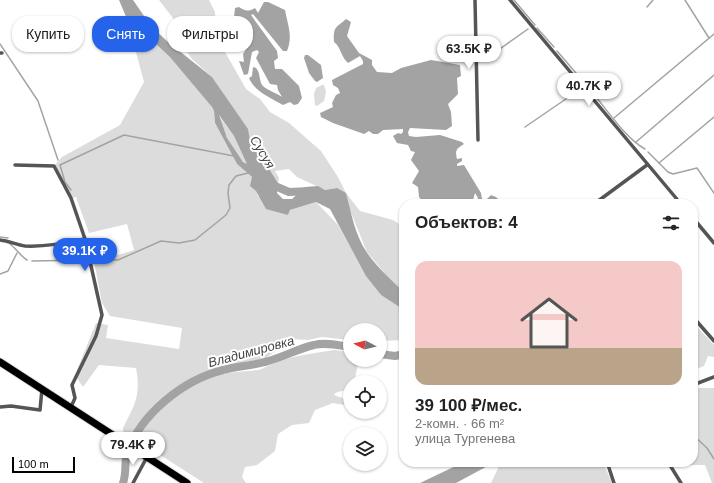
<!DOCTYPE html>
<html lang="ru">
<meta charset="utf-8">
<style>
:root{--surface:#fff;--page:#f2f2f2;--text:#222;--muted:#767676;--accent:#2563eb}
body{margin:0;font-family:Arial,sans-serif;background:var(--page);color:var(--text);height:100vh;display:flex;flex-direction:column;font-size:15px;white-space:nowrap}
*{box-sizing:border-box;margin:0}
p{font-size:13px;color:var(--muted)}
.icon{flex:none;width:22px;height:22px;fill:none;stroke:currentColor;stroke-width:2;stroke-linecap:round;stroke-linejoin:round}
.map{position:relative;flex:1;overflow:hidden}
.panel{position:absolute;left:399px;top:199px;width:299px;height:268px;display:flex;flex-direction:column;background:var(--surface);border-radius:16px;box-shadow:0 1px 3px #0004}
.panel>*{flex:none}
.top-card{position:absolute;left:12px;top:16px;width:327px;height:36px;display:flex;gap:8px}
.needle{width:26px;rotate:277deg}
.controls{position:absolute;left:343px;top:323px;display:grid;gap:8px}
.controls a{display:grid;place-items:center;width:44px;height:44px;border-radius:50%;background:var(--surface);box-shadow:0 1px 3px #0004;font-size:20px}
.scale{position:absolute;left:12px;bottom:10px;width:63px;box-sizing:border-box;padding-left:4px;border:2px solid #000;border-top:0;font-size:11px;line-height:14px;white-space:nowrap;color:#000;-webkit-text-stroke:3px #fff;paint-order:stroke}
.price{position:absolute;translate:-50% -34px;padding:0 9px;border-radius:14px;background:#fff;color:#222;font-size:13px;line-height:26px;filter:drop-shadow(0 1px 2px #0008)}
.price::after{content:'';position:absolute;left:50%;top:24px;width:12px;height:9px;margin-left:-6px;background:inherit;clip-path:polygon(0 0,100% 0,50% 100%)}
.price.on{background:var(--accent);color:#fff}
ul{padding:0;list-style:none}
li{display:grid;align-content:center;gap:8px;height:212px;padding:0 16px}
li span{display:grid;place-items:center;height:124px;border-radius:12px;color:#555}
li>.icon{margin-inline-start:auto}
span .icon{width:72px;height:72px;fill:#fffc;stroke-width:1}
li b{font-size:17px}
h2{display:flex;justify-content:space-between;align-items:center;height:48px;padding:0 16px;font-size:17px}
.chip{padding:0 14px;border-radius:16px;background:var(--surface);box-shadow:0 1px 3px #0004;font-size:14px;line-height:36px}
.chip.on{background:var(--accent);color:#fff}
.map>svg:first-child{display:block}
.green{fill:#dcdcdc}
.water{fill:#a3a3a3;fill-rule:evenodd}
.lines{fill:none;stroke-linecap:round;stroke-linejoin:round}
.stream{stroke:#a3a3a3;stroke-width:1.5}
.river{stroke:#a3a3a3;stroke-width:8}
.highway-casing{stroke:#dbdbdb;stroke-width:9}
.street{stroke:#555;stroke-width:3.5}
.highway{stroke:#000;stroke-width:7}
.labels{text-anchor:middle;stroke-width:4;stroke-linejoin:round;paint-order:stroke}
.water-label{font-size:13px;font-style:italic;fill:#444;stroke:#fff}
</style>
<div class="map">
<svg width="714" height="483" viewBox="0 0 714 483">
<rect width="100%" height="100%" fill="#fff"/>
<g class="green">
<path d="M159,0H209L215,12L216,36L246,89L260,99L270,112L289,123L321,151L338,177L346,193L360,211L393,220L404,227V292L392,282L367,252L352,215L337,188L325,190L297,177L289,169L275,171L279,178L278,183L261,156L251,147L247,129L212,77L192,59L184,47L182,30Z"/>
<path d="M127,19C159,38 189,77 212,107L214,111L215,123L237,164L252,177L258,196L288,215L290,210L316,202L338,225L367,276L381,295L404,310V340L380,341V330H350V340L322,337L308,340L291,339L265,359L230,364L206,371L188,381L227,373L259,370L284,359L303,355L334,350L350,352V360H359L354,382H350C350,393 341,389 334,394L336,396L350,400V406L333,403L315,410L309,423L292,425L278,434L275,451L257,465L245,467L242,477L246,483H204L123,431V428C135,404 141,396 136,368L99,365L83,387L75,375L96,323L108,325L106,338L179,349L182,328L110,316L102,303L93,256H115L134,250L127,224L89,233L76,197L71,198L54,166L62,157L120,125L144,82Z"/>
<path d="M322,85H324L326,92L324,101L317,106L315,105L314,94L316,88Z"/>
<path d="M219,116L234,136L248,165C235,158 222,130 219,116Z"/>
<path d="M698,328L714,345V357L708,356L704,366L699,368L693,367V330Z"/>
<path d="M693,388H714V483H712L705,465H672L670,462H693Z"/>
<path d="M501,462H603L612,483H491Z"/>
</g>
<g class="water">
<path d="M119,0H133L151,26L168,42L212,77L248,129L251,147L261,156L278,183L277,193L283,199H292L305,187L318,186L325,190L337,188L346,193C351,212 355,235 366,251C374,264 393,282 404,292V310L381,295L366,276L330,209L316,202L290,210L288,215L266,209L256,191L250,186L252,177L237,164L215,123L214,111L212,107L170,57L137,26L127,19ZM219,115L234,136L247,164L243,162L227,138Z"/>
<path d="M264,2H268L285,10C288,26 293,36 287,51H283L253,14L251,15L277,51L278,58L274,61L275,69H282L299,86L302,98L298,104L294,105L290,102L283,105C271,98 254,91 249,78L252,76L253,67L256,68C260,73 259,77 261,83C263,89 277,93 282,97L278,90L277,85L270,84L256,58L259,52L257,50L252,52L248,74L244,75L239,61L244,62L243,54L247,48L244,43L245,32L242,24V39L236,45V50L233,52C229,43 234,33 237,24L234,17L235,8L239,7C245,11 248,12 255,8L258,13Z"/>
<path d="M346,19L351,22L347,36L359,53L372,60V65L377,72L392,73L401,68L431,60L460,65L461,76L457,78L458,94L448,104L451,112L452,126L446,130L410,128L408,132L409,136L416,137L440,135L462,142L464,144C456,149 455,150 457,159L462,158V161L457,164V166L464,165L481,193L482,199L485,201L491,195L496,197L503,204H475L478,198L475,193L472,204H425L419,197L418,187L412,183L419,171L411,160L415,152L411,151L408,145L397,143L393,136L398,133L401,134L403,132V129L383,130L378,134H373L369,131L364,134L333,123L321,117L320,113L333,107L332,103L336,95L340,93L338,88L333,85L332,80L363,64V61L360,56L348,63C341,57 341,47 334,42C333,26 336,28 346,19Z"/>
<path d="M305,55H308L321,65L323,78L317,82L315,81L309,73L304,58Z"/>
<path d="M464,462H495L456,483H420Z"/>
</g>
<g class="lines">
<g class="stream">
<path d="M514,0L535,25"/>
<path d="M685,0L709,38"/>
<path d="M647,7L653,0"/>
<path d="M537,28L554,47"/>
<path d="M0,44L38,101L58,160"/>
<path d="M557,51L588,87"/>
<path d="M485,57L497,51L528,29"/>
<path d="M591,91C606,108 625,138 645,149"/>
<path d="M614,118L714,34"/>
<path d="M525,127L579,90"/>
<path d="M636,142L714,75"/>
<path d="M648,152L668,172L673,174L697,168L714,193"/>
<path d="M659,163L714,117"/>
<path d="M71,190L65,182L60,165L124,135L234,156"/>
<path d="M0,237L8,238"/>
<path d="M10,244C17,249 19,255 27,260"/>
<path d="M92,260H118L161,241L179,243L195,240L226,215L230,208L228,193L229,185L236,176L248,173"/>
<path d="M32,261L85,260"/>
<path d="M0,274L8,271L17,253"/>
<path d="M693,435L707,448L714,459"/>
</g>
<g class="river">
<path d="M268,183L289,192L310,191"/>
<path d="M380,354L395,356L404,354"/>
<path d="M123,483C127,472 124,463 127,453C141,414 183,380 223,370C236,366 251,366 265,362C281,358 297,349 314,345C325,342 338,345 350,347"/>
</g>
<g class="highway-casing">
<path id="highway" d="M0,362L187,483"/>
</g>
<g class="street">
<path d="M475,0L478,140"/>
<path d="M510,0L681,204"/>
<path d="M0,53H2"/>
<path d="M15,165L54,166L71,198L85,239L102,315L96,336L72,385L75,398L71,407"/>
<path d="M594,204L647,165"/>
<path d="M693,218L714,243"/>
<path d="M0,240C9,241 17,245 25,246C45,247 65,243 85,239"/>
<path d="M693,317L714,341"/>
<path d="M693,385L714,377"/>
<path d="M0,407L11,406L40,410L42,389"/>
<path d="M607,462L614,483"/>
<path d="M668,462L681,483"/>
<path d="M133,483L147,457"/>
</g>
<use href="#highway" class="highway"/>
</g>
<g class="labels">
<g class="water-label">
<text transform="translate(263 152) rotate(59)" y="5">Сусуя</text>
<text transform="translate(251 351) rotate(-15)" y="5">Владимировка</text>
</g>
</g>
</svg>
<div class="controls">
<a><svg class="needle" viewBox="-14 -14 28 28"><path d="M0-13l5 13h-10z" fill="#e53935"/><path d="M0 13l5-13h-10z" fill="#767676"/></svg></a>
<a><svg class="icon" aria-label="locate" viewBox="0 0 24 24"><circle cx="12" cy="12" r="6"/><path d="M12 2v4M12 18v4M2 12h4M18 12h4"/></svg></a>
<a><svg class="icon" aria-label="layers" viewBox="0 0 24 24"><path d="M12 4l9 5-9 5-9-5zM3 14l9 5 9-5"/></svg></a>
</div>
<div class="scale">100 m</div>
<b class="price" style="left:469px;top:70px">63.5K ₽</b>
<b class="price" style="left:589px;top:107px">40.7K ₽</b>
<b class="price on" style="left:85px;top:272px">39.1K ₽</b>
<b class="price" style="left:133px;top:466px">79.4K ₽</b>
<div class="top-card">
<a class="chip">Купить</a>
<a class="chip on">Снять</a>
<a class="chip">Фильтры</a>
</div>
<section class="panel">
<h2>Объектов: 4<svg class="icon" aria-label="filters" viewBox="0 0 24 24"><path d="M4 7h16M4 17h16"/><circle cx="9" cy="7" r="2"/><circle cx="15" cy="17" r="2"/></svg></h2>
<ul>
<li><span style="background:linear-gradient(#f6c9c9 70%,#b9a48a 0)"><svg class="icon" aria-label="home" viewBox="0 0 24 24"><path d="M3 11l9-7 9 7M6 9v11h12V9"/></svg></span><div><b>39 100 ₽/мес.</b><p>2-комн. · 66 m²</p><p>улица Тургенева</p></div></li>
</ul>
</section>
</div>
